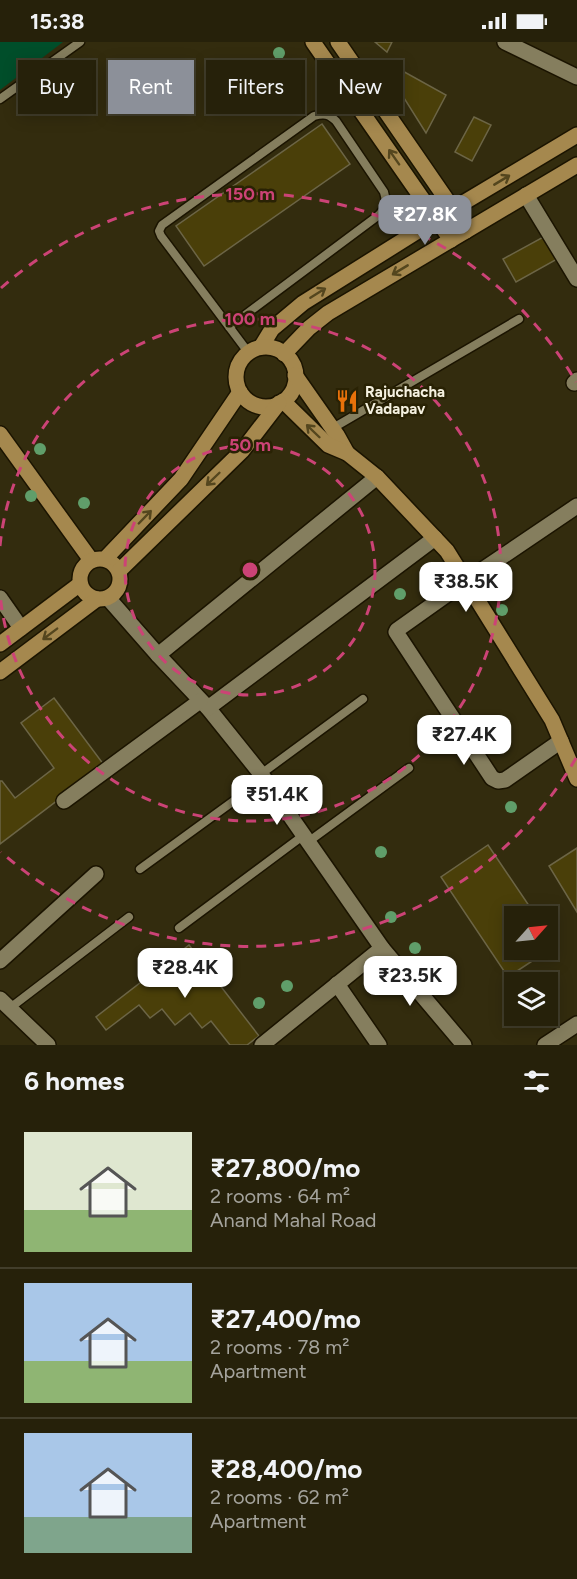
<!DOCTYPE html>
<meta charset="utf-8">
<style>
:root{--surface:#26210a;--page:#2e2913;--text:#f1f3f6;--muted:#a4a39c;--line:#423e2b;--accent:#8c9099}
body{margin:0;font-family:Figtree,sans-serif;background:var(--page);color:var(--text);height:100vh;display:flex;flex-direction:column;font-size:22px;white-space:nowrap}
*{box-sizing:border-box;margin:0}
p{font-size:20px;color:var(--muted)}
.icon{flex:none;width:33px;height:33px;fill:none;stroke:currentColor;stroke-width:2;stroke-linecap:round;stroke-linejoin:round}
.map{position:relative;height:1003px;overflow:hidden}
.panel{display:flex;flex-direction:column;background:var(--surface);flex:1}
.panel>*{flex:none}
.guide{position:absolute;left:18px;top:18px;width:542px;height:54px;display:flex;gap:12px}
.needle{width:39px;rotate:63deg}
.tools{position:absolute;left:504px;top:864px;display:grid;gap:12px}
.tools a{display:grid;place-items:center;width:54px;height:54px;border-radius:0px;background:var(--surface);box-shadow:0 3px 15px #0003,0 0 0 2px var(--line);font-size:30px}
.price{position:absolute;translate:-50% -51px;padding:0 14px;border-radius:12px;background:#fff;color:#222;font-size:20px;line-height:39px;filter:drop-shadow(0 2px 3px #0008)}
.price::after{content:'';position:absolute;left:50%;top:36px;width:18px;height:14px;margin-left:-9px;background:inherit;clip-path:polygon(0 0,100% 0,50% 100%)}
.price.on{background:var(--accent);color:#fff}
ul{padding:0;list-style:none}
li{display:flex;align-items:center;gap:18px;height:150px;padding:0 24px}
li+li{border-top:2px solid var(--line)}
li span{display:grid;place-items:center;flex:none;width:168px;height:120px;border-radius:0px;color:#555}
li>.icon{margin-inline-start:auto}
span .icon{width:72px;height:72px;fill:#fffc;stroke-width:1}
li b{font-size:26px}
h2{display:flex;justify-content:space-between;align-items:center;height:72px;padding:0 24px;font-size:26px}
.pill{padding:0 21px;border-radius:0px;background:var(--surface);box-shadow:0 3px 15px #0003,0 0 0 2px var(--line);font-size:21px;line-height:54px}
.pill.on{background:var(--accent);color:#fff}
.status{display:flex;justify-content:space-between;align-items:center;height:42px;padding:0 30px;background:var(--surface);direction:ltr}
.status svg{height:16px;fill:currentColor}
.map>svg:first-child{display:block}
.green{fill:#004e2a}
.building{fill:#4a3f09;stroke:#6c6546;stroke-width:1.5}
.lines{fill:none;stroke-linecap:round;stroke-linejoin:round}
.lane-casing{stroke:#1b1400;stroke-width:11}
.street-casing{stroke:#1b1400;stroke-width:18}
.secondary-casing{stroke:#1b1400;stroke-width:18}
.lane{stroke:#857e5e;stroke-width:8}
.street{stroke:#857e5e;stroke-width:15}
.secondary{stroke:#a5884e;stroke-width:15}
.tree{fill:#609e6a}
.oneway{stroke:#54461e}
.ring{fill:none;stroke:#cc4376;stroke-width:3;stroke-dasharray:10 8}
.labels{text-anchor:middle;stroke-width:5;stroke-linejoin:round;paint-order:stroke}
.poi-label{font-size:15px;font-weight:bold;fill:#f5f1e0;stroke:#292204;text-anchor:start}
.centre{fill:#cc4376;stroke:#292204;stroke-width:3}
.ring-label{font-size:18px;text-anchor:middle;font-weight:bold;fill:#cc4376;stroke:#292204;stroke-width:5;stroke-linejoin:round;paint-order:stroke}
</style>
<div class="status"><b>15:38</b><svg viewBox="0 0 49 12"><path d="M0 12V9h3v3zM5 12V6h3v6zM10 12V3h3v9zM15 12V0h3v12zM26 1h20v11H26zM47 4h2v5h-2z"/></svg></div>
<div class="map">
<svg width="577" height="1003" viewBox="0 0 577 1003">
<rect width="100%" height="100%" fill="#332c0e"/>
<path class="green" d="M0,0H63L0,48Z"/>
<g class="building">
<path d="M375,0H392L387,10Z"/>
<path d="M390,22L446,53L426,91L387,29Z"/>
<path d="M474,75L491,83L472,119L455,110Z"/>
<path d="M322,82L350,122L204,224L176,184Z"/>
<path d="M547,193L559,216L516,240L503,217Z"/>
<path d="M54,656L104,723L0,802V739H2L15,756L54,726L21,681Z"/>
<path d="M488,803L536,874H514V908H548V892L555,904L508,935L441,835Z"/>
<path d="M577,806V870L549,824Z"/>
<path d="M189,903L259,994L247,1003H230L211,979L202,986L190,971L175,983L162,967L150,976L139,963L106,988L96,975Z"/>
</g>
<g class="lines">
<g class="lane-casing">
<g id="lane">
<path d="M0,57L80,0"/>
<path d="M229,285L379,173C386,165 387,160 384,150L336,79C329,72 324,71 314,74L162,183L159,189L161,194L248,310"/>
<path d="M333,386L519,277"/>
<path d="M261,732L363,657"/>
<path d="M308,800L409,726"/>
<path d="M140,827L246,750L266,740"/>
<path d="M179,886L304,793"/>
<path d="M10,966L129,875"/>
</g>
</g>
<g class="street-casing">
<g id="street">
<path d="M505,0L577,35"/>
<path d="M526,153L577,237"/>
<path d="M574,341L577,338"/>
<path d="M0,556L21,586"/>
<path d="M108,556L158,613L208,666L261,732L382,906L262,1003"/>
<path d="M158,613L377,435"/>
<path d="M208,666L435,496"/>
<path d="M561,699L505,738L498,739L492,736L396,590L397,588L466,539L577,464"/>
<path d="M64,759L200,659"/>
<path d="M382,906L464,1003"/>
<path d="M0,919L96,832"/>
<path d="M337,942L379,1003"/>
<path d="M0,957L48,1003"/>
<path d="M545,1003L577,982"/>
</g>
</g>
<g class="secondary-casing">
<g id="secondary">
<path d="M313,0L451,198"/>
<path d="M338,0L453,167L466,189"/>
<path d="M261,305L272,287L303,261L453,167L577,93"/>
<circle cx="266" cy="335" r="30"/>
<path d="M284,312L309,286L328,271L577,123"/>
<path d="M295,333L337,393L347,411"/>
<path d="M283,359L328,403L347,411L377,435L447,509L552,678L577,737"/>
<path d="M0,392L91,518"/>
<circle cx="100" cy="537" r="20"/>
<path d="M105,517L181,437L240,350"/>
<path d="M119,529L242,409L279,361"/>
<path d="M0,602L80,542"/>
<path d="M0,630L97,557"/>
</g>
</g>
<use href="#lane" class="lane"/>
<use href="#street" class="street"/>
<use href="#secondary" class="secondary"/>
</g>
<g class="tree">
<circle cx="279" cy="11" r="6"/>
<circle cx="40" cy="407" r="6"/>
<circle cx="31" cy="454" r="6"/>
<circle cx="84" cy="461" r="6"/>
<circle cx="400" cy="552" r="6"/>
<circle cx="502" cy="568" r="6"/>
<circle cx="511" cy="765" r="6"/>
<circle cx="381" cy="810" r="6"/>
<circle cx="391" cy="875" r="6"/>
<circle cx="415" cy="906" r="6"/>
<circle cx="287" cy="944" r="6"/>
<circle cx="259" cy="961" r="6"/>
</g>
<defs><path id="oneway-shaft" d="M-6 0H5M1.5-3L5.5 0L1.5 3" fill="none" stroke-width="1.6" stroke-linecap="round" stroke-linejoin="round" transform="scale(1.5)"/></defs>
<g class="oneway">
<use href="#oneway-shaft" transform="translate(394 115) rotate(-125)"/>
<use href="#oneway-shaft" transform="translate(502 138) rotate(-31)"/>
<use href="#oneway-shaft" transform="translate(400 228) rotate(149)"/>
<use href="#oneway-shaft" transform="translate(318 251) rotate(-32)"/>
<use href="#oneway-shaft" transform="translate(313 389) rotate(-136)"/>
<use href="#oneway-shaft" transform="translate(213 437) rotate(136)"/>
<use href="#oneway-shaft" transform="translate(145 475) rotate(-46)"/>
<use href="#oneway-shaft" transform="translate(50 592) rotate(143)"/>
</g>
<g class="ring">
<circle cx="250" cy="528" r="125"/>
<path d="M0 504A251 251 0 1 1 0 552"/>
<path d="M576 716A376 376 0 0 1 1 810M1 246A376 376 0 0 1 576 340"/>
</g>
<defs>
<g id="restaurant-bare" transform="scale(1.8)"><path d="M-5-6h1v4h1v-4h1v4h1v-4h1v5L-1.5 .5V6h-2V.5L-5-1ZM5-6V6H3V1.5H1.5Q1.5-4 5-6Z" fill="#e8710a" stroke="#292204" stroke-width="2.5" paint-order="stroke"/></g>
</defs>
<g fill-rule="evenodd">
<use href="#restaurant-bare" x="347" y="359"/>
</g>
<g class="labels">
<g class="poi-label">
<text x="365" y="355">Rajuchacha<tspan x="365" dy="17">Vadapav</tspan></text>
</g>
</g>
<circle cx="250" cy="528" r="9" class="centre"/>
<g class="ring-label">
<text x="250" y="158">150 m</text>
<text x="250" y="283">100 m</text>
<text x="250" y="409">50 m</text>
</g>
</svg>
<div class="tools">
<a><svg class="needle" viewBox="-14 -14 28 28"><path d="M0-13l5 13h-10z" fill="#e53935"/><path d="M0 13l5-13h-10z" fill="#a4a39c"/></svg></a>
<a><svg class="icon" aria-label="layers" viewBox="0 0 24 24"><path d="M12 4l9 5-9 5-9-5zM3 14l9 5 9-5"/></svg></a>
</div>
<b class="price on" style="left:425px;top:204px">₹27.8K</b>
<b class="price" style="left:466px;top:571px">₹38.5K</b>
<b class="price" style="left:464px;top:724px">₹27.4K</b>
<b class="price" style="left:277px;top:784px">₹51.4K</b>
<b class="price" style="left:185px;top:957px">₹28.4K</b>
<b class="price" style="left:410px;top:965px">₹23.5K</b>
<div class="guide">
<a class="pill">Buy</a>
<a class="pill on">Rent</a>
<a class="pill">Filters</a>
<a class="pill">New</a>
</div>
</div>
<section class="panel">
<h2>6 homes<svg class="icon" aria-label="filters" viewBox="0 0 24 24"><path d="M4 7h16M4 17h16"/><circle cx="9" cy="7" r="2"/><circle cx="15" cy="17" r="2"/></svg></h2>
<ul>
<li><span style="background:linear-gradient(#dfe7d0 65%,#8fb573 0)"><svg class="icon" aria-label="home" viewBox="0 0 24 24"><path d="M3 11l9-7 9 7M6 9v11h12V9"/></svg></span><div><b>₹27,800/mo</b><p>2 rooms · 64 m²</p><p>Anand Mahal Road</p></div></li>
<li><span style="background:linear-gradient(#a9c7e8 65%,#8fb573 0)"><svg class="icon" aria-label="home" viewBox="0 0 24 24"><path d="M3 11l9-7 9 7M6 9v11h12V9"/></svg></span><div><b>₹27,400/mo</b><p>2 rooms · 78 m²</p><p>Apartment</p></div></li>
<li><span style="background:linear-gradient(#a9c7e8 70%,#7fa58c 0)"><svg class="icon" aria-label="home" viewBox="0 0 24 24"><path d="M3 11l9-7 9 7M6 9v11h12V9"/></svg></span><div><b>₹28,400/mo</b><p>2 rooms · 62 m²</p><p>Apartment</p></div></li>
</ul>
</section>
